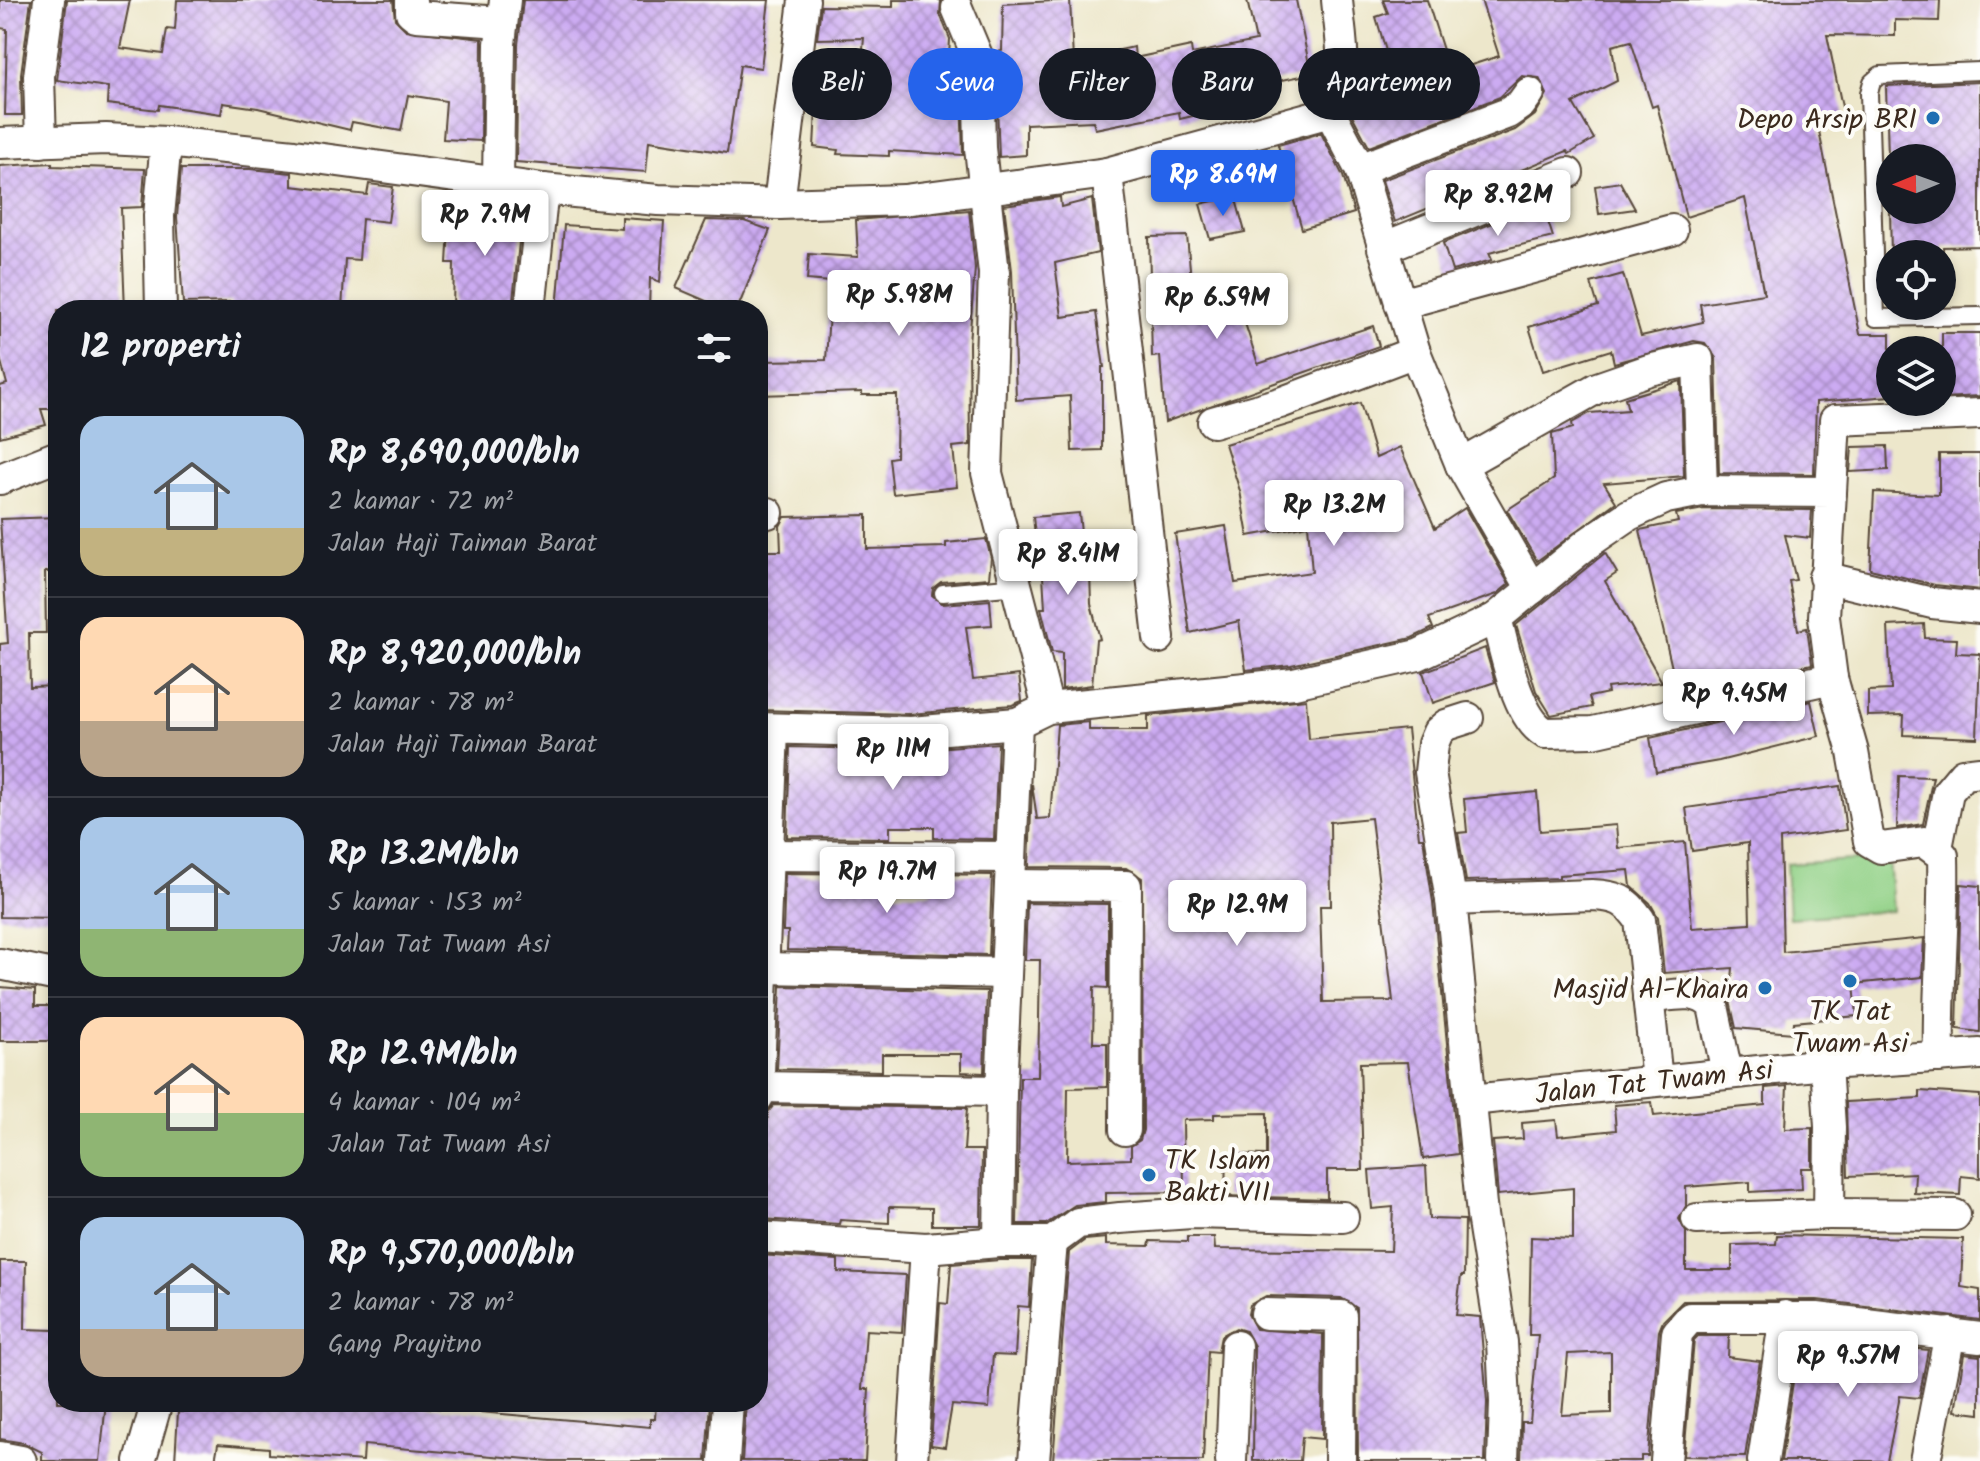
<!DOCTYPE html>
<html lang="id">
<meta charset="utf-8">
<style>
:root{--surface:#171b24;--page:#242831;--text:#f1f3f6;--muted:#9ea1a6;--line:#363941;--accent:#2563eb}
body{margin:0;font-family:Kalam,sans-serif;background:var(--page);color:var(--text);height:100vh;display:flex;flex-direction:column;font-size:30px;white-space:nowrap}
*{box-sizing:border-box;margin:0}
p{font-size:26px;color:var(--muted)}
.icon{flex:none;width:44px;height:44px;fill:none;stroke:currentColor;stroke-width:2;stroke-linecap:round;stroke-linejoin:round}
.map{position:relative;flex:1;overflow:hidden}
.drawer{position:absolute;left:48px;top:300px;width:720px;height:1112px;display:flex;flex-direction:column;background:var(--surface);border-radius:32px;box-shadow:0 4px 12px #0003}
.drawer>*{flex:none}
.top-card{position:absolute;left:792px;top:48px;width:760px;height:72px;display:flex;gap:16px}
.needle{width:52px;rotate:269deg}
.fabs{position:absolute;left:1876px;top:144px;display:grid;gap:16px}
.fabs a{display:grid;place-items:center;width:80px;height:80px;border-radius:50%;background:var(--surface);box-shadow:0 4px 12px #0003;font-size:40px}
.price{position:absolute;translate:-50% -68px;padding:0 18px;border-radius:8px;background:#fff;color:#222;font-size:26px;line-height:52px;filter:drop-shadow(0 2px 4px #0008)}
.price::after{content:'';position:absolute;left:50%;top:48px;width:24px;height:18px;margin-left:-12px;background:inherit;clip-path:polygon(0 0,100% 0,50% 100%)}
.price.selected{background:var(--accent);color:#fff}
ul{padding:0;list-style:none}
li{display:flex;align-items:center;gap:24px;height:200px;padding:0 32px}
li+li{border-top:2px solid var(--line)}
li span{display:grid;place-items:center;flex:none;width:224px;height:160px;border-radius:24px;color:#555}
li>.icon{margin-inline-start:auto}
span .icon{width:96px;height:96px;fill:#fffc;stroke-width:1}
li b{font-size:34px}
h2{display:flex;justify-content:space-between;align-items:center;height:96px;padding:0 32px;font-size:34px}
.chip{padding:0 28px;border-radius:36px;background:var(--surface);box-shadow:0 4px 12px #0003;font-size:28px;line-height:72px}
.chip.selected{background:var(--accent);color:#fff}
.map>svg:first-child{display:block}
.park{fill:#92d187;stroke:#667e52;stroke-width:2}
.building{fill:url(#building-cross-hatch);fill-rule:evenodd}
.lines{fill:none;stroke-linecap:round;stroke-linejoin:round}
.service-casing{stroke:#564638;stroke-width:20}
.minor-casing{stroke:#564638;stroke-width:34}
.service{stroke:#fff;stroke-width:16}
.minor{stroke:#fff;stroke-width:30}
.poi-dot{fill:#1f6fb2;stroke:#fdfcf7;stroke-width:3}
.labels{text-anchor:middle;stroke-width:8;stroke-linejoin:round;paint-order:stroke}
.poi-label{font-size:28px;fill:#3b2a1e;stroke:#fdfcf7;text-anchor:end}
.street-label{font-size:28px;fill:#3b2a1e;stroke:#fdfcf7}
</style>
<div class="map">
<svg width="1980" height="1461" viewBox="0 0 1980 1461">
<defs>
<pattern id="building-cross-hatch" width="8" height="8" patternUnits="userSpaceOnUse" patternTransform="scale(2)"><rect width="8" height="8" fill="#ccabf2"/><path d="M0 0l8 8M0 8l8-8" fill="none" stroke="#a78bc3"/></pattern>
</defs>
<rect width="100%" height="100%" fill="#fdfcf7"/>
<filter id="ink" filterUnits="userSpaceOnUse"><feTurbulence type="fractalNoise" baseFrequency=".0125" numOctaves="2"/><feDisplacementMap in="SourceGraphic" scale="16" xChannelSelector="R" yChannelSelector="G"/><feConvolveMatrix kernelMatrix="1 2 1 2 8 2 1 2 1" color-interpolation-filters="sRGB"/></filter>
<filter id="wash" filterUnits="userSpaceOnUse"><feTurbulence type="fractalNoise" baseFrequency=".006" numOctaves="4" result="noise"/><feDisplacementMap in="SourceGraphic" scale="32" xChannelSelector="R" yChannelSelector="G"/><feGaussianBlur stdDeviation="1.8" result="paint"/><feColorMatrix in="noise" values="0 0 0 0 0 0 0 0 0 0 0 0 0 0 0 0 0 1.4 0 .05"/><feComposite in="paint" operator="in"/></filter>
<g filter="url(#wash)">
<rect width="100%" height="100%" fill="#ede7cb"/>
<path class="park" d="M1889,858L1893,911L1789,918L1786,864Z"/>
<g id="blocks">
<g class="building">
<path d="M0,0H31L21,74L22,115H5L7,29L0,28Z"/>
<path d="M67,0H130L120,48L163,54L167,29L175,30L177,0H393L395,19L406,30L482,39L481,141L443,139L446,101L408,95L401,131L352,122L350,130L258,108L223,103L221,114L159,105L158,110L107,104L108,87L57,80Z"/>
<path d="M523,0H769L761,68L740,65L727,153L649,141L646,172L516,162L518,45Z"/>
<path d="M893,0H941L940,14L950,39L949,56L957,55L960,62L963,155L889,151V156L837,154L838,150L814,147L816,109L857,113L864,38L817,39L821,6L893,7Z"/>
<path d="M1070,0L1073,60L1134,47L1135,58L1191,46L1192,54L1256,41L1247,0H1296L1311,74L1201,97L1205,113L1180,119L1179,112L1095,129L1093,121L1026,124V155L999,157L995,52L1002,51L1003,4Z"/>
<path d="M1383,0H1427L1450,72L1499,56L1481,0H1940L1939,21L1895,20V36L1827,35L1845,121L1818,126L1860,334H1890V396L1816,402L1814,474L1719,473L1716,358L1705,343L1694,341L1614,363L1611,350L1543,371L1529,327L1598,306L1591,283L1623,274L1641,336L1703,322L1700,304L1764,294L1745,198L1686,217L1657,105L1652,107L1631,41L1612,46L1617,81L1573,103L1594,139L1569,154L1567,151L1395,222L1382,180L1515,130L1535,115L1547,94L1539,78L1522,76L1500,97L1369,147L1352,115L1366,111L1364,105L1399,95L1376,17L1388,13Z"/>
<path d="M1980,82V246L1943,247V254H1891L1890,210H1942V158H1888L1886,86Z"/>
<path d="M1321,133L1343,176L1354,213L1302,229L1278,145Z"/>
<path d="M52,163V166L145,169L142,207L121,208L125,310H58V409H41L46,425L0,437V386L7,384L0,358V166Z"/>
<path d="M181,169H250L292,173V186L367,195L369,184L393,187L388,222L362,219L359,260L345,259L342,310H231V302L183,303L177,217Z"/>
<path d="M1620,182L1635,209L1599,214L1595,186Z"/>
<path d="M1235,196L1245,232L1210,239L1200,204Z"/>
<path d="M1060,197L1061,207L1092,199L1098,253L1055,263L1062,317L1096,312L1104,367H1102V450L1072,451L1070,396L1016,400L1012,271L1004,205Z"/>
<path d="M500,203L523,204L512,310H453L454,263H447L450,211L500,214Z"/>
<path d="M1542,203L1553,237L1489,253L1492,260L1452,271L1443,243Z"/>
<path d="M969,210L975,268L969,343L970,445L953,447L957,487L893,494L889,458L896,457L897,395H862V392L758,395V361L826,360L831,282L807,280L809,254L858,257L856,220Z"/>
<path d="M622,218L664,221L660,282L650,278L649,310H557L564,225L622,229Z"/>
<path d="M706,220L744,221L770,230L737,310H727L676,288Z"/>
<path d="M1187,236L1194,312L1237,298L1258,364L1373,326L1379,346L1165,422L1160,356L1152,357L1149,237Z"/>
<path d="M1942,333H1980V396L1942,398Z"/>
<path d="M1681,381L1684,476L1604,483L1616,502L1537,561L1507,510L1554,479L1552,434L1573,428L1572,423L1590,413L1628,410L1625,398Z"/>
<path d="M1360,403L1376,458L1400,447L1435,528L1465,508L1509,584L1497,594L1429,618L1433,628L1412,638L1291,665L1246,670L1239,621L1190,633L1175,534L1226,526L1235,583L1312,572L1308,525L1248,536L1240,491L1225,444Z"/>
<path d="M1887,446L1888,470L1850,472L1852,447Z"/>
<path d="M1939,454H1980V590L1935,585L1870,569L1874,492L1939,495Z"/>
<path d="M1704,509L1812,510L1810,538L1785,535L1796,580L1789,581L1798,630L1807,628L1812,664L1678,694L1640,530L1678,522L1676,514Z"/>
<path d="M1079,513L1085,572H1090L1091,604L1100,639L1096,640L1092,685L1062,689V653L1052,652L1041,608H1045L1041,543L1036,544L1033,517Z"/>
<path d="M867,515V549L946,547V543L986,539L991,558L989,578L941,582L933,588L932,595L943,604L990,600L992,625L966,627L973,680L1019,675L1022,701L1012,705L910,714L758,710V551H781L780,526L785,517Z"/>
<path d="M58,517V572H45L46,633H29L30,687L58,686V918L0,917V644L8,643L0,519Z"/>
<path d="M1605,553L1617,573L1605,581L1662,682L1607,688L1608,693L1589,697L1592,707L1551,715L1536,691L1516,625Z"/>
<path d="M1924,624L1925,638L1957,639L1956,653L1980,654L1977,738L1903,735L1904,715L1868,716V691L1891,690L1888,626Z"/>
<path d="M1485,648L1495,682L1433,703L1423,672Z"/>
<path d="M1306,699L1309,739L1407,729L1419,838H1423L1433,902L1458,1154L1423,1159L1408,1062L1360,1063L1363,1170H1327V1199L1225,1196L1226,1154L1267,1155V1113L1214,1114V1119L1183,1120L1184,1192L1106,1193V1202L1075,1205L1046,1224H1017L1020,1077H1038L1040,960H1025L1027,903L1108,904V988L1094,987L1093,1043H1107V1087L1068,1088L1067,1161L1131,1159V1146L1140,1140L1143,1130L1142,878L1126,868L1029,867L1032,784L1037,819L1050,818L1057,725L1089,722V730H1148V716ZM1371,818L1393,1001L1323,1002L1320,906H1331L1330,822Z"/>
<path d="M1811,701L1819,736L1719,761L1656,772L1650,738Z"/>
<path d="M998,743L994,839L934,838V827H890V838L787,837L790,747L911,750Z"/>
<path d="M1899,776L1933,777L1923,824L1897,828Z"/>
<path d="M1840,786L1846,830L1780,839L1783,952L1924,938L1922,977L1854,984L1857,1016L1794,1022L1793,1033L1736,1028L1730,1001L1733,968L1664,973L1658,917L1650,903L1631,886L1629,870L1559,875V878L1466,881L1458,833L1467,832L1464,799L1537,792L1540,831L1616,825L1618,848L1685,842L1692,928L1750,924L1748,843L1692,851L1686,808Z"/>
<path d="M785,873L888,874L887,894L932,893L933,874L992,875L989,955L787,950L788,931H783Z"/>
<path d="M1961,884L1980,886V1032L1957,1029Z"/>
<path d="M781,986L987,991L984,1073L961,1072V1054H882V1071L777,1069Z"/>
<path d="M0,987L35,990V1006H58V1041H0Z"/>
<path d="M1787,1086L1785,1129L1812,1128V1168H1801L1802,1189L1750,1192V1182L1686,1187V1206L1679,1219L1686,1232V1270H1732V1245L1776,1244L1777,1235L1963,1239L1961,1287L1980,1290V1320L1817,1300L1683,1301L1663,1321L1659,1331L1648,1456H1641V1461H1521L1522,1422H1530L1538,1335H1529L1531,1237L1573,1239V1188L1498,1195L1493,1141L1523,1139L1522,1123L1556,1120L1558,1136L1616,1130L1614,1105L1652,1102L1654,1116L1765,1105V1088ZM1611,1352V1413L1562,1415L1568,1354Z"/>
<path d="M1920,1091L1980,1095V1178L1961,1176L1960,1195L1914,1193L1915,1173L1848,1176L1846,1102L1920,1098Z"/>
<path d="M774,1105L967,1108L964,1150H982L981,1225H932V1208L889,1207V1223L840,1220L839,1224L761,1219L768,1112Z"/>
<path d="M1426,1166L1429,1219L1465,1220L1464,1276H1461L1456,1315L1480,1317L1487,1402L1485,1461H1358L1357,1308L1341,1298L1266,1296L1250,1305L1248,1314L1256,1329L1323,1334L1322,1439L1302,1437L1300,1461H1253L1254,1346L1246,1331L1236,1328L1221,1336L1218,1352L1208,1351L1203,1461H1053L1069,1252L1085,1240L1106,1238V1245L1149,1246L1150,1241L1187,1242V1237H1214L1215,1249L1391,1251L1393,1207L1372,1209L1369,1170Z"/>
<path d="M758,1255L838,1260V1272L906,1275L902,1332L866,1330L862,1389H869L865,1461H742L746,1402H758Z"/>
<path d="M1000,1260H1032L1029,1307L1018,1306L1015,1356L993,1355L989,1408L952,1405L945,1447L931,1445L940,1303L948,1304L951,1264Z"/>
<path d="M0,1261H26L25,1329L55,1330L54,1386L58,1387V1402H106L100,1461H42V1452L24,1443L0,1439Z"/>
<path d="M1698,1336H1729L1728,1357L1760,1361L1745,1457L1684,1456L1694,1340Z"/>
<path d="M1800,1336L1928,1350L1919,1398L1900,1396L1887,1461H1781Z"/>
<path d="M1964,1354L1980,1356V1414L1955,1411Z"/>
<path d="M182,1402H367L650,1427V1419H655L656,1402L710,1403L706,1461H550L364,1445L363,1461L269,1454V1448L218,1444L215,1461H175L178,1412H182Z"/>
</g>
</g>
</g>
<g filter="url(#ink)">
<use href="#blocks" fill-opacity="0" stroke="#564638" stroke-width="2"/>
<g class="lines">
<g class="service-casing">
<g id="service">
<path d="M1980,71L1880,75L1872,82L1869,93L1876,318L1980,316"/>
<path d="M943,593L1017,586"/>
</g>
</g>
<g class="minor-casing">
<g id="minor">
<path d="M411,0V12L416,16L501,22"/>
<path d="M957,8L978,58L980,148L994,273L987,473L1048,708"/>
<path d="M1330,112L1360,169L1415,352L1461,465L1532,589"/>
<path d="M41,142L39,76L49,0"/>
<path d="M0,143L106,139L166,142L294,155L543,189L658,200L779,204L904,200L1107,173L1330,112C1351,82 1340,35 1337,0"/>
<path d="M1360,169L1508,113L1521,104L1529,93"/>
<path d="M1107,173L1159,638"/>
<path d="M498,182L500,44L505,0"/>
<path d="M779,204L804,0"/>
<path d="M1383,248L1568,173"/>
<path d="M1400,304L1672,230"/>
<path d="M161,310L159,216L166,142"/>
<path d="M530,310L543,189"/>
<path d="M1213,422L1280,403L1415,352"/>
<path d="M1461,465L1597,388L1649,370L1698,359L1702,491"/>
<path d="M0,479L58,456"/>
<path d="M1831,492L1835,420L1980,414"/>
<path d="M758,512L768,513"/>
<path d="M1824,577L1932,603L1980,608"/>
<path d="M1496,618C1505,649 1516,717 1545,733L1593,732L1832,678"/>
<path d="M1468,718L1446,725L1438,732L1433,744L1430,772L1451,900L1482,1215L1502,1342L1505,1402L1503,1461"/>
<path d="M758,728L911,732L1017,723L1048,708L1294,683L1418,655L1496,618L1588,543L1629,515L1666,498L1702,491L1831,492L1824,617L1832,678L1853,752L1869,841L1881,848L1924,842L1943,856C1945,923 1937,990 1939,1057"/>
<path d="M1937,848L1948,792L1963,774L1980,772"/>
<path d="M768,855L1010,857"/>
<path d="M1010,885L1126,886L1125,1130"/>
<path d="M1451,900L1592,895C1617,896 1626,900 1640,920L1657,1080"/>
<path d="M0,964L58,976"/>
<path d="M764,968L1005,973"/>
<path d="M1648,998C1671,996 1697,987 1713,1006L1727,1073"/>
<path d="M759,1087L1001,1091"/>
<path d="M758,1097L773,731"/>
<path d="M1471,1100L1826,1064L1980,1054"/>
<path d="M1829,1214L1955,1215"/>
<path d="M1697,1219L1829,1214L1830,1127L1826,1064"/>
<path d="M758,1237L926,1248L999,1242H1052"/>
<path d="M999,1242L1001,1091L1017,723"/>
<path d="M1052,1242L1078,1223L1120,1218L1192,1213L1343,1217"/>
<path d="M1266,1314L1341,1316L1340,1461"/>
<path d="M0,1457L21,1461"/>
<path d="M140,1461L157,1402"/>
<path d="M724,1461L728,1402"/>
<path d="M912,1461L926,1248"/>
<path d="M1034,1461L1052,1242"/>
<path d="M1231,1461L1236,1346"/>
<path d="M1666,1461L1677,1333L1690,1318H1817L1980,1338"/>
<path d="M1763,1461L1785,1316"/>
<path d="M1925,1461L1950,1333"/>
</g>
</g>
<use href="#service" class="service"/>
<use href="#minor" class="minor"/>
</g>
</g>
<g class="poi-dot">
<circle cx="1933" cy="118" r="8"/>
<circle cx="1850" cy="981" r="8"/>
<circle cx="1765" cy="988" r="8"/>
<circle cx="1149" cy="1175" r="8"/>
</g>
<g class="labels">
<g class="poi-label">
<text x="1917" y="128">Depo Arsip BRI</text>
<text x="1749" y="998">Masjid Al-Khaira</text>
<text x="1850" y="1020" text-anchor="middle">TK Tat<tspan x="1850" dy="32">Twam Asi</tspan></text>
<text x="1165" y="1169" text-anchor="start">TK Islam<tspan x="1165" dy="32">Bakti VII</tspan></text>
</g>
<g class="street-label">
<text transform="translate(1654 1081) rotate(-6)" y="10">Jalan Tat Twam Asi</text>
</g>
</g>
</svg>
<div class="fabs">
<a><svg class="needle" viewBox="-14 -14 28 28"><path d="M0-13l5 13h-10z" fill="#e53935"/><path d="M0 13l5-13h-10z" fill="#9ea1a6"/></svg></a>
<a><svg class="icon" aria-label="locate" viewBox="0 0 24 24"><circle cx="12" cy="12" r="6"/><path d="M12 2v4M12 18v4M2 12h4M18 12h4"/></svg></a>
<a><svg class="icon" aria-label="layers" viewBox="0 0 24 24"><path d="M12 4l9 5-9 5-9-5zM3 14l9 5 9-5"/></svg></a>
</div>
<b class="price selected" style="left:1223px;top:218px">Rp 8.69M</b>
<b class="price" style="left:1498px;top:238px">Rp 8.92M</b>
<b class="price" style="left:485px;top:258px">Rp 7.9M</b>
<b class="price" style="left:899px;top:338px">Rp 5.98M</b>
<b class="price" style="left:1217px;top:341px">Rp 6.59M</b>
<b class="price" style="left:1334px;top:548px">Rp 13.2M</b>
<b class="price" style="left:1068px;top:597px">Rp 8.41M</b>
<b class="price" style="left:1734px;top:737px">Rp 9.45M</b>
<b class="price" style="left:893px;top:792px">Rp 11M</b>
<b class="price" style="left:887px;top:915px">Rp 19.7M</b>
<b class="price" style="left:1237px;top:948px">Rp 12.9M</b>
<b class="price" style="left:1848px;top:1399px">Rp 9.57M</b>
<div class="top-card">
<a class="chip">Beli</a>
<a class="chip selected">Sewa</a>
<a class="chip">Filter</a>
<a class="chip">Baru</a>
<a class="chip">Apartemen</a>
</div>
<section class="drawer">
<h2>12 properti<svg class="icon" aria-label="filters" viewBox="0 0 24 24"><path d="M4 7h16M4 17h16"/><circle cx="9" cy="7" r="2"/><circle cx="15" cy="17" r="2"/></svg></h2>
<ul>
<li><span style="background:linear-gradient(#a9c7e8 70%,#c2b280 0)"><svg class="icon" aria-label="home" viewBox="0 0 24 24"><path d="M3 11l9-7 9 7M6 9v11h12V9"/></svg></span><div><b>Rp 8,690,000/bln</b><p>2 kamar · 72 m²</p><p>Jalan Haji Taiman Barat</p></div></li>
<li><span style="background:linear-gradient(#ffd9b3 65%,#b9a48a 0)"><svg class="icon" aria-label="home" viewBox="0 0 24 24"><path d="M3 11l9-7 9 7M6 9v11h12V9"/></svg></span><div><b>Rp 8,920,000/bln</b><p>2 kamar · 78 m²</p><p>Jalan Haji Taiman Barat</p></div></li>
<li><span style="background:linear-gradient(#a9c7e8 70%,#8fb573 0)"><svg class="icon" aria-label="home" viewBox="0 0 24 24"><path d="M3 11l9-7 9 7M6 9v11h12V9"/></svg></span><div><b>Rp 13.2M/bln</b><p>5 kamar · 153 m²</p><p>Jalan Tat Twam Asi</p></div></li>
<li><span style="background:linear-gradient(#ffd9b3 60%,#8fb573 0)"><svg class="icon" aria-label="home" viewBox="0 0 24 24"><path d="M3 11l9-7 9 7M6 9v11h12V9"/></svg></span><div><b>Rp 12.9M/bln</b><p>4 kamar · 104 m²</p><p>Jalan Tat Twam Asi</p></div></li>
<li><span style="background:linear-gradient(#a9c7e8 70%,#b9a48a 0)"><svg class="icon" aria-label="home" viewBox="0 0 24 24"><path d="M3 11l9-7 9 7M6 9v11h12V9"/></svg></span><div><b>Rp 9,570,000/bln</b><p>2 kamar · 78 m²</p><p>Gang Prayitno</p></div></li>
</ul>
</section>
</div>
